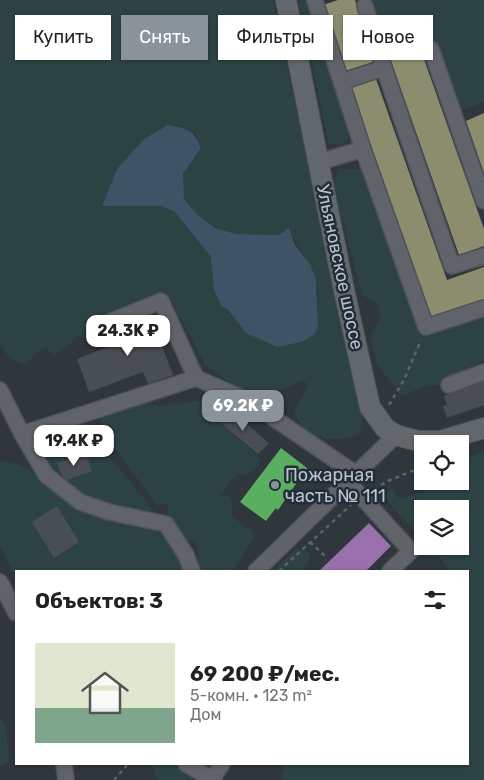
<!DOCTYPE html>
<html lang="ru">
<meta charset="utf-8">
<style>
:root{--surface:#fff;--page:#f6f6f6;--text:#222;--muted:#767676;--line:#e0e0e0;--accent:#8a929a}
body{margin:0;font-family:Rubik,sans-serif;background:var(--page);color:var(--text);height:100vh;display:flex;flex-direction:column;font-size:19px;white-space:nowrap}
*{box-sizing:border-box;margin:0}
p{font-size:16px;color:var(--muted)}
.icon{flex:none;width:28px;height:28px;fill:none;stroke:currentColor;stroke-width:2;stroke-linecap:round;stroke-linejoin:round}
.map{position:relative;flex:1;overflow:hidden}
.drawer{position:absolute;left:15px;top:570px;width:454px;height:195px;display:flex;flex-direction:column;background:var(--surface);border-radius:0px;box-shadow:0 1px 4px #0004}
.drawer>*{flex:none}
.guide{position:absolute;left:15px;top:15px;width:455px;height:45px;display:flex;gap:10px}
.fabs{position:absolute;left:414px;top:435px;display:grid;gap:10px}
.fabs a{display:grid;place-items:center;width:55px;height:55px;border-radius:0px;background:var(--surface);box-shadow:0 1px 4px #0004;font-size:25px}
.price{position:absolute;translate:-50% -42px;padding:0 11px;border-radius:10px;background:#fff;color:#222;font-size:16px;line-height:32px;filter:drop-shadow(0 1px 2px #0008)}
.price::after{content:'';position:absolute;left:50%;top:30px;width:15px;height:11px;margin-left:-8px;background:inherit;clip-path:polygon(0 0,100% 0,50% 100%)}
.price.current{background:var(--accent);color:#fff}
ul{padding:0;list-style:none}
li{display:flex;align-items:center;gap:15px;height:125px;padding:0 20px}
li+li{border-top:1px solid var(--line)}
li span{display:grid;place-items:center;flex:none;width:140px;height:100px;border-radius:0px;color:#555}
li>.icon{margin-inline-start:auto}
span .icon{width:60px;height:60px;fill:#fffc;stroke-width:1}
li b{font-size:21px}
h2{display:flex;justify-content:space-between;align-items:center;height:60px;padding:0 20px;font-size:21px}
.chip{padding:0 18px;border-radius:0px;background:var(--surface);box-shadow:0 1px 4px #0004;font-size:18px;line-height:45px}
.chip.current{background:var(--accent);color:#fff}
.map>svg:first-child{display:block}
.green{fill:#2d4343;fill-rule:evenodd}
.water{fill:#3e5366}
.offices{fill:#9970ab}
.public{fill:#5aae61}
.industry{fill:#8c8c6e}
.building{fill:#484e54}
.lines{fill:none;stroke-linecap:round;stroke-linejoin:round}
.minor-casing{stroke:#4d5257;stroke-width:18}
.major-casing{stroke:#4d5359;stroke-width:22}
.path{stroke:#5d6368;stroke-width:2.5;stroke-dasharray:4 4;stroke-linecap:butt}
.minor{stroke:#60646a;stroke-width:15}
.major{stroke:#62676c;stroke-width:20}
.poi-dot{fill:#8a929a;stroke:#222d38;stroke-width:2}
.labels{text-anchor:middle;stroke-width:5;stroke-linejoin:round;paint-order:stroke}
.street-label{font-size:18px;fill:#bbc3cc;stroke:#222d38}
.poi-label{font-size:18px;fill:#bbc3cc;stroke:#222d38;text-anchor:start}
</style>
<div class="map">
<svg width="484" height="780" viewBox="0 0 484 780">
<rect width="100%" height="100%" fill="#2f363c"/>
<g class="green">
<path d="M0,0H273L363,423L361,432C345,444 316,441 302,426C298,422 296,416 294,412L308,385L303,380L280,391L249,392L224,379L205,364L167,292L147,298L85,327L84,333L53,356L46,347L24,364L10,359L0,344ZM186,128L195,134L201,148L183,174L184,199L197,214L215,228L236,234L279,235L289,228C296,247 311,261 316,280C320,295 316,312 318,327H241L217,298L211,257L175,212L161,206H103L117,169Z"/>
<path d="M298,0H307L350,131L345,145L329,144Z"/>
<path d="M359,0H484V103L455,112L426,32L377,47Z"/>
<path d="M340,169H364L421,333L484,312V360L438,385H429L401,396L376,362L371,335L380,321L378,305L362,295L333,183Z"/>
<path d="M205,400L222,402L240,412L237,415L231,412L229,414L224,410L217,419L261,459L248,475L238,473L219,496L229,495L233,502L232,517L251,530L254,538L233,571H199L198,546L193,540H184L167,513L169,505L163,503L158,506C147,490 99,432 101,416L126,406L145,403L160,406Z"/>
<path d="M79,420L89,426L114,462L153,510L148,514L120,510L78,495L39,458C40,431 57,427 79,420Z"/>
<path d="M484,451V780H282L283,764H468V571H451L429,546H460V509H422V540L382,495L392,488L398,498L425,492L424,484L417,475L422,473V481H460V460Z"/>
<path d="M0,460L21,465L34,473L47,485L130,521L155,530L174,545L185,571H16V579L0,546Z"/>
<path d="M296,549L304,550L309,554V562L301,571H273Z"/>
<path d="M0,718L6,728L9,760L0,767Z"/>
<path d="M152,764H171L199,780H157Z"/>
</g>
<path class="water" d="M168,125C187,129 193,128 201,148L183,174L184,199L197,214L215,228L236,234L279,235L289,228L295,245L310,264L316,279L318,327L314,335L301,342L277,347L246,333L228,310L221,305L214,290L211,257L175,212L161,206H102L117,169L144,139Z"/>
<path class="offices" d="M369,523L391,546L366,571H319Z"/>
<path class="public" d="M281,448L307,468L278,510L276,508L266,521L240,502Z"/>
<g class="industry">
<path d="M338,0H355L376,61L345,71L323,5Z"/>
<path d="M420,48L484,229V246L459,255L390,58Z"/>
<path d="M376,79L447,280L484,267V304L428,320L347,89Z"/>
<path d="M484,113V173L466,121Z"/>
</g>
<g class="building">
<path d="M149,312L173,375L148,384L143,372L89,392L77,359L131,338L124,321Z"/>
<path d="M484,378V405L447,418L443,406L447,405L444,396L477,384L476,381Z"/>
<path d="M224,410L240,424L243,421L269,443L258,454L216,419Z"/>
<path d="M85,453L92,471L64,481L57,463Z"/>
<path d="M57,506L79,542L54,558L32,522Z"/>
</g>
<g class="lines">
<g class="minor-casing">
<g id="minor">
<path d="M315,1L363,149"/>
<path d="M431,49L484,201"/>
<path d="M384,68L452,266L484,256"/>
<path d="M341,82L384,68L365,6"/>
<path d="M319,162L363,149L426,327L484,308"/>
<path d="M97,327L161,301L196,378L247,400L356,474"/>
<path d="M449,385L484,372"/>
<path d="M0,390L22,434"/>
<path d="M348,482L411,551L390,571"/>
<path d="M192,571L186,555L166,524L109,512L80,502L46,475L22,434L196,378"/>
<path d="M256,571L396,435"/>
<path d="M0,582L16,613"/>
<path d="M64,764L66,780"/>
<path d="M186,764L214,780"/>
<path d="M212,779L222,764"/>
</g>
</g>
<g class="major-casing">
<path id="major" d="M286,0L344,290L370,407L385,428L396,435L418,441H440L484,428"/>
</g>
<g class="path">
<path d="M389,405L404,380L421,340"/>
<path d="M374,489L388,481L422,467"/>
<path d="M310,542L326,557"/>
<path d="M279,571L351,505"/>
<path d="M114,780L128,764"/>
</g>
<use href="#minor" class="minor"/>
<use href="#major" class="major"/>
</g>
<circle class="poi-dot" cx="275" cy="485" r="5"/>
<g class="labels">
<g class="street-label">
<text transform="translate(340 267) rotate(78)" y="6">Ульяновское шоссе</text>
</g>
<g class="poi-label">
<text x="285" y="481">Пожарная<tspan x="285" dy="21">часть № 111</tspan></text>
</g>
</g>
</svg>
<div class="fabs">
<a><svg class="icon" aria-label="locate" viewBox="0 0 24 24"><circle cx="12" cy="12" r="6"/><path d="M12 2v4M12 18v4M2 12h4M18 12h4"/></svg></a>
<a><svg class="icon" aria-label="layers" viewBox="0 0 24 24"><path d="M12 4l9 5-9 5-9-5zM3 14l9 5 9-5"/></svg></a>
</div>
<b class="price" style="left:128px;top:357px">24.3K ₽</b>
<b class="price current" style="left:243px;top:432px">69.2K ₽</b>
<b class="price" style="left:74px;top:467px">19.4K ₽</b>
<div class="guide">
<a class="chip">Купить</a>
<a class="chip current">Снять</a>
<a class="chip">Фильтры</a>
<a class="chip">Новое</a>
</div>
<section class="drawer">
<h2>Объектов: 3<svg class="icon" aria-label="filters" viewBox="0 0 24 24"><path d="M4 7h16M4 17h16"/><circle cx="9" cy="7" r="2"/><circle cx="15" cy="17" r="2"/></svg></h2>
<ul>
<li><span style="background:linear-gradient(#dfe7d0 65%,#7fa58c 0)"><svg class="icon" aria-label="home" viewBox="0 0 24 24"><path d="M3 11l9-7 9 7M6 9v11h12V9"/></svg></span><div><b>69 200 ₽/мес.</b><p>5-комн. · 123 m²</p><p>Дом</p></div></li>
</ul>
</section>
</div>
